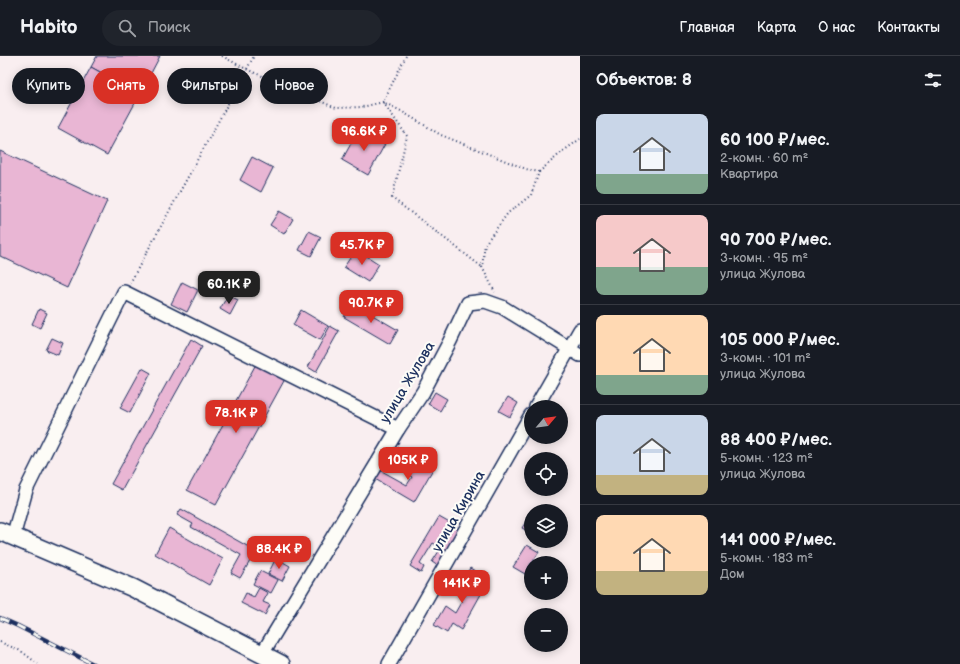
<!DOCTYPE html>
<html lang="ru">
<meta charset="utf-8">
<style>
:root{--surface:#171b24;--page:#20242c;--text:#f1f3f6;--muted:#9ea1a6;--line:#363941;--accent:#d93025}
body{margin:0;font-family:"Balsamiq Sans",sans-serif;background:var(--page);color:var(--text);height:100vh;display:flex;flex-direction:column;font-size:15px;white-space:nowrap}
*{box-sizing:border-box;margin:0}
p{font-size:13px;color:var(--muted)}
.icon{flex:none;width:22px;height:22px;fill:none;stroke:currentColor;stroke-width:2;stroke-linecap:round;stroke-linejoin:round}
.map{position:relative;flex:1;overflow:hidden}
.panel{display:flex;flex-direction:column;background:var(--surface);width:380px}
.panel>*{flex:none}
.top-card{position:absolute;left:12px;top:12px;width:380px;height:36px;display:flex;gap:8px}
.needle{width:26px;rotate:61deg}
.fabs{position:absolute;left:524px;top:344px;display:grid;gap:8px}
.fabs a{display:grid;place-items:center;width:44px;height:44px;border-radius:50%;background:var(--surface);box-shadow:0 2px 10px #0003;font-size:20px}
.price{position:absolute;translate:-50% -34px;padding:0 9px;border-radius:8px;background:var(--accent);color:#fff;font-size:13px;line-height:26px;filter:drop-shadow(0 1px 2px #0008)}
.price::after{content:'';position:absolute;left:50%;top:24px;width:12px;height:9px;margin-left:-6px;background:inherit;clip-path:polygon(0 0,100% 0,50% 100%)}
.price.on{background:#222;color:#fff}
ul{padding:0;list-style:none}
li{display:flex;align-items:center;gap:12px;height:100px;padding:0 16px}
li+li{border-top:1px solid var(--line)}
li span{display:grid;place-items:center;flex:none;width:112px;height:80px;border-radius:8px;color:#555}
li>.icon{margin-inline-start:auto}
span .icon{width:48px;height:48px;fill:#fffc;stroke-width:1}
li b{font-size:17px}
h2{display:flex;justify-content:space-between;align-items:center;height:48px;padding:0 16px;font-size:17px}
.tag{padding:0 14px;border-radius:18px;background:var(--surface);box-shadow:0 2px 10px #0003;font-size:14px;line-height:36px}
.tag.on{background:var(--accent);color:#fff}
header{display:flex;align-items:center;gap:24px;box-sizing:border-box;height:56px;padding:0 20px;background:var(--surface);border-bottom:1px solid var(--line)}
header strong{font-size:19px}
nav{display:flex;gap:22px;margin-inline-start:auto;font-size:14px}
.search{width:280px;height:36px;background:var(--page);display:flex;align-items:center;gap:10px;box-sizing:border-box;padding:0 14px;border-radius:22px;color:var(--muted);font-size:15px}
main{display:flex;flex:1;min-height:0}
.map>svg:first-child{display:block}
.building{fill:#e9b6d4;stroke:#1b2f5e}
.lines{fill:none;stroke-linecap:round;stroke-linejoin:round}
.minor-casing{stroke:#1b2f5e;stroke-width:16}
.major-casing{stroke:#1b2f5e;stroke-width:20}
.path{stroke:#1b2f5e;stroke-width:2;stroke-dasharray:1 3;stroke-linecap:butt}
.minor{stroke:#fdfcf7;stroke-width:13}
.major{stroke:#fdfcf7;stroke-width:17}
.rail-casing{stroke:#1b2f5e;stroke-width:4.5}
.rail{stroke:#fdfcf7;stroke-width:3;stroke-dasharray:9;stroke-linecap:butt}
.labels{text-anchor:middle;stroke-width:4;stroke-linejoin:round;paint-order:stroke}
.street-label{font-size:14px;fill:#1b2f5e;stroke:#fdfcf7}
</style>
<header>
<strong>Habito</strong>
<div class="search"><svg class="icon" aria-label="search" viewBox="0 0 24 24"><circle cx="10" cy="10" r="6"/><path d="M15 15l6 6"/></svg>Поиск</div>
<nav><a>Главная</a><a>Карта</a><a>О нас</a><a>Контакты</a></nav>
</header>
<main>
<div class="map">
<svg width="580" height="608" viewBox="0 0 580 608">
<rect width="100%" height="100%" fill="#f9eef0"/>
<filter id="ink" filterUnits="userSpaceOnUse"><feTurbulence type="fractalNoise" baseFrequency=".025" numOctaves="2"/><feDisplacementMap in="SourceGraphic" scale="8" xChannelSelector="R" yChannelSelector="G"/><feConvolveMatrix kernelMatrix="1 2 1 2 8 2 1 2 1" color-interpolation-filters="sRGB"/></filter>
<g filter="url(#ink)">
<g class="building">
<path d="M97,0H160L140,38L91,11Z"/>
<path d="M91,11L140,38L107,99L58,72Z"/>
<path d="M359,73L385,88L368,119L342,104Z"/>
<path d="M0,95L107,145L67,232L0,200Z"/>
<path d="M252,101L273,112L261,136L240,124Z"/>
<path d="M279,155L293,163L284,178L270,169Z"/>
<path d="M309,175L321,181L311,200L299,194Z"/>
<path d="M356,193L379,208L368,226L344,211Z"/>
<path d="M182,226L198,234L187,256L171,248Z"/>
<path d="M228,239L238,244L230,259L220,253Z"/>
<path d="M352,247L398,274L390,288L344,261Z"/>
<path d="M39,253L47,257L40,272L32,268Z"/>
<path d="M301,254L328,270L320,284L293,269Z"/>
<path d="M330,270L339,275L316,316L308,311Z"/>
<path d="M52,282L63,287L58,299L46,294Z"/>
<path d="M191,283L202,290L122,434L111,428Z"/>
<path d="M256,308L285,323L216,449L187,434Z"/>
<path d="M142,312L151,317L130,357L120,352Z"/>
<path d="M435,336L447,343L440,355L428,348Z"/>
<path d="M508,341L518,347L510,361L499,355Z"/>
<path d="M415,403L433,413L414,446L375,423L380,414L407,429L412,421L407,418Z"/>
<path d="M181,453L256,495L240,522L231,517L241,499L191,471L193,468L177,459Z"/>
<path d="M531,457V477L522,472Z"/>
<path d="M439,461L460,473L438,510L432,506L441,492L433,487L420,508L424,511L421,517L410,510Z"/>
<path d="M169,472L223,503L209,529L155,498Z"/>
<path d="M527,489L539,496L532,507H531L525,518L513,511Z"/>
<path d="M276,502L290,510L282,525L268,518Z"/>
<path d="M470,512L480,518L475,525L485,531L461,574L452,568L447,577L434,569L445,550L455,557L468,534L460,529Z"/>
<path d="M260,515L278,524L271,537L253,528Z"/>
<path d="M259,532L268,537L263,546L270,549L265,559L241,547L246,537L254,541Z"/>
</g>
<g class="lines">
<g class="minor-casing">
<g id="minor">
<path d="M536,351L580,274"/>
<path d="M13,481L26,434L124,236L398,373"/>
<path d="M262,598L398,373L423,336L450,285L468,247L485,245L502,251L580,299"/>
<path d="M389,608L531,359"/>
</g>
</g>
<g class="major-casing">
<path id="major" d="M0,475L133,532L281,608"/>
</g>
<g class="path">
<path d="M222,0L246,13L336,52L362,51L383,46L401,55L441,79L526,113L539,116L531,139L508,157L485,188L482,211L495,236"/>
<path d="M406,0L383,46L407,80L392,142L482,211"/>
<path d="M539,116L562,96L580,83"/>
<path d="M130,227L254,0"/>
<path d="M0,586L21,595L38,608"/>
</g>
<use href="#minor" class="minor"/>
<use href="#major" class="major"/>
<g class="rail-casing">
<path id="rail" d="M0,562L18,570L93,608"/>
</g>
<use href="#rail" class="rail"/>
</g>
</g>
<g class="labels">
<g class="street-label">
<text transform="translate(407 326) rotate(-59)" y="5">улица Жулова</text>
<text transform="translate(458 455) rotate(-60)" y="5">улица Кирина</text>
</g>
</g>
</svg>
<div class="fabs">
<a><svg class="needle" viewBox="-14 -14 28 28"><path d="M0-13l5 13h-10z" fill="#e53935"/><path d="M0 13l5-13h-10z" fill="#9ea1a6"/></svg></a>
<a><svg class="icon" aria-label="locate" viewBox="0 0 24 24"><circle cx="12" cy="12" r="6"/><path d="M12 2v4M12 18v4M2 12h4M18 12h4"/></svg></a>
<a><svg class="icon" aria-label="layers" viewBox="0 0 24 24"><path d="M12 4l9 5-9 5-9-5zM3 14l9 5 9-5"/></svg></a>
<a>+</a>
<a>−</a>
</div>
<b class="price" style="left:364px;top:96px">96.6K ₽</b>
<b class="price" style="left:362px;top:210px">45.7K ₽</b>
<b class="price on" style="left:229px;top:249px">60.1K ₽</b>
<b class="price" style="left:371px;top:268px">90.7K ₽</b>
<b class="price" style="left:236px;top:378px">78.1K ₽</b>
<b class="price" style="left:408px;top:425px">105K ₽</b>
<b class="price" style="left:279px;top:514px">88.4K ₽</b>
<b class="price" style="left:462px;top:548px">141K ₽</b>
<div class="top-card">
<a class="tag">Купить</a>
<a class="tag on">Снять</a>
<a class="tag">Фильтры</a>
<a class="tag">Новое</a>
</div>
</div>
<section class="panel">
<h2>Объектов: 8<svg class="icon" aria-label="filters" viewBox="0 0 24 24"><path d="M4 7h16M4 17h16"/><circle cx="9" cy="7" r="2"/><circle cx="15" cy="17" r="2"/></svg></h2>
<ul>
<li><span style="background:linear-gradient(#c9d6e8 75%,#7fa58c 0)"><svg class="icon" aria-label="home" viewBox="0 0 24 24"><path d="M3 11l9-7 9 7M6 9v11h12V9"/></svg></span><div><b>60 100 ₽/мес.</b><p>2-комн. · 60 m²</p><p>Квартира</p></div></li>
<li><span style="background:linear-gradient(#f6c9c9 65%,#7fa58c 0)"><svg class="icon" aria-label="home" viewBox="0 0 24 24"><path d="M3 11l9-7 9 7M6 9v11h12V9"/></svg></span><div><b>90 700 ₽/мес.</b><p>3-комн. · 95 m²</p><p>улица Жулова</p></div></li>
<li><span style="background:linear-gradient(#ffd9b3 75%,#7fa58c 0)"><svg class="icon" aria-label="home" viewBox="0 0 24 24"><path d="M3 11l9-7 9 7M6 9v11h12V9"/></svg></span><div><b>105 000 ₽/мес.</b><p>3-комн. · 101 m²</p><p>улица Жулова</p></div></li>
<li><span style="background:linear-gradient(#c9d6e8 75%,#c2b280 0)"><svg class="icon" aria-label="home" viewBox="0 0 24 24"><path d="M3 11l9-7 9 7M6 9v11h12V9"/></svg></span><div><b>88 400 ₽/мес.</b><p>5-комн. · 123 m²</p><p>улица Жулова</p></div></li>
<li><span style="background:linear-gradient(#ffd9b3 70%,#c2b280 0)"><svg class="icon" aria-label="home" viewBox="0 0 24 24"><path d="M3 11l9-7 9 7M6 9v11h12V9"/></svg></span><div><b>141 000 ₽/мес.</b><p>5-комн. · 183 m²</p><p>Дом</p></div></li>
</ul>
</section>
</main>
